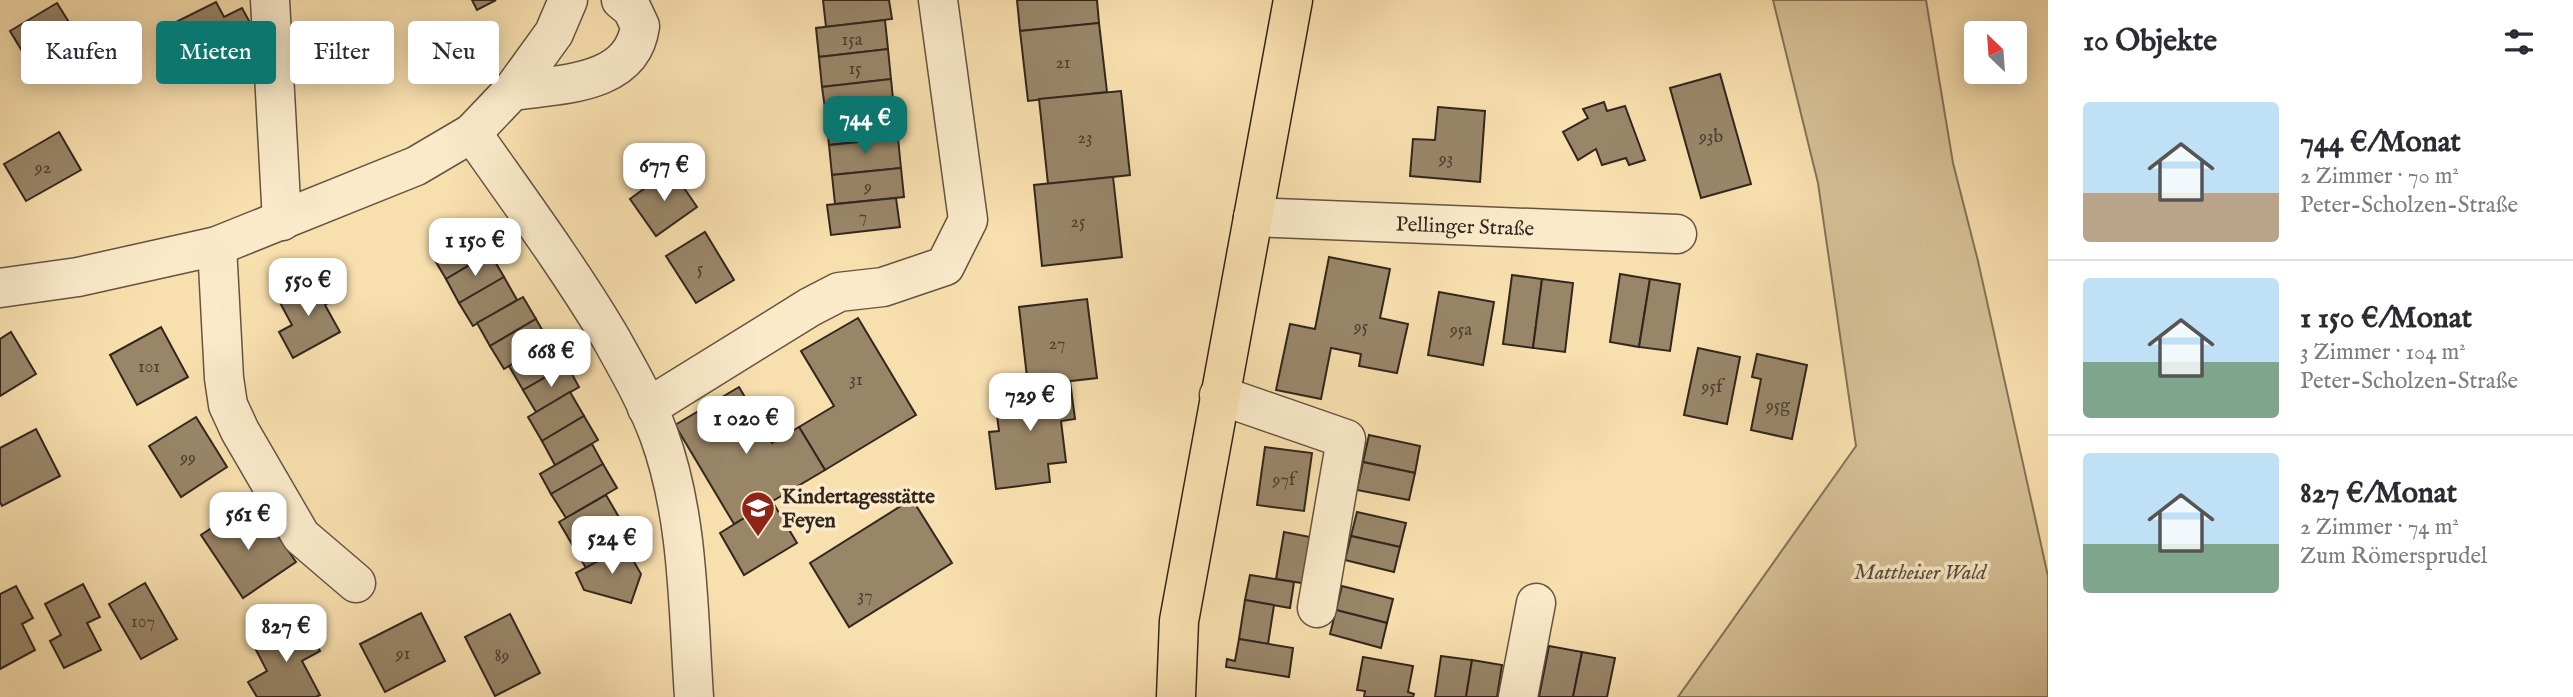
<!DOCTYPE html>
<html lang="de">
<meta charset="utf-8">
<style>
:root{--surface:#fff;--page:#f7f7f7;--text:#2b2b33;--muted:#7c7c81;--line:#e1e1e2;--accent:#0f766e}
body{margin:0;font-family:"IM FELL English",serif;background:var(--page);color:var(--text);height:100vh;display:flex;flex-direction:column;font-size:26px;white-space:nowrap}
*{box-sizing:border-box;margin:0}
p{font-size:23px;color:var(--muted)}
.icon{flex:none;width:38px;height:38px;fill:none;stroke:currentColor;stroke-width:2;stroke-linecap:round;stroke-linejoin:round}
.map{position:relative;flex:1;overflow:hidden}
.details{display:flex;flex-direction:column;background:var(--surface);width:525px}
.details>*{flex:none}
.banner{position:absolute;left:21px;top:21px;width:665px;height:63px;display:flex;gap:14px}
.needle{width:46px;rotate:335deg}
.buttons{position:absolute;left:1964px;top:21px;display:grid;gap:14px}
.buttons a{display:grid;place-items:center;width:63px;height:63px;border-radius:7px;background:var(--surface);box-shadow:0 4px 18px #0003;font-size:35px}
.price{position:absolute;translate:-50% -60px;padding:0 16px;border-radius:14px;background:#fff;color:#222;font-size:23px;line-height:46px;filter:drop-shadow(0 2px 4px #0008)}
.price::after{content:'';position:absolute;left:50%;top:42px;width:21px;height:16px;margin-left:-10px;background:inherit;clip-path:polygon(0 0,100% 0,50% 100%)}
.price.selected{background:var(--accent);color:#fff}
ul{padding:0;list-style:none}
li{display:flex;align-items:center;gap:21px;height:175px;padding:0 35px}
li+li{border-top:2px solid var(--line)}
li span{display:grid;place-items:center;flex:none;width:196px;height:140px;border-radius:7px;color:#555}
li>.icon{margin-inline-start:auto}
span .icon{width:84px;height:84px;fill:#fffc;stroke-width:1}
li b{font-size:30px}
h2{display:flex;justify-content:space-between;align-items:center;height:84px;padding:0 35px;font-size:30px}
.tag{padding:0 24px;border-radius:7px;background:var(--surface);box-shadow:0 4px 18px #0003;font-size:24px;line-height:63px}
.tag.selected{background:var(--accent);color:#fff}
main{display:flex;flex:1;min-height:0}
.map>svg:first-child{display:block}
.green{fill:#d6c096;stroke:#84735a;stroke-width:2}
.building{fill:#998669;stroke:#32261e;stroke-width:2}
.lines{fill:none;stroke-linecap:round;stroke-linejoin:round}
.minor-casing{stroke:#645442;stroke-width:41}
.major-casing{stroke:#32261e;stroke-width:41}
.minor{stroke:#faeaca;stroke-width:38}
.major{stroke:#f8dfae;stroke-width:38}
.labels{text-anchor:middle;stroke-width:7;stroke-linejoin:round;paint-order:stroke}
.number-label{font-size:18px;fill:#4c3e31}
.street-label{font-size:21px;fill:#32261e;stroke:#faeaca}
.poi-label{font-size:21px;font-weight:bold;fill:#32261e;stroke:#faeaca;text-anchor:start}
.park-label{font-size:21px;font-style:italic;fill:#5b4c3c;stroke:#faeaca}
</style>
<main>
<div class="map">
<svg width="2048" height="697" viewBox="0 0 2048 697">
<rect width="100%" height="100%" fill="#f8dfae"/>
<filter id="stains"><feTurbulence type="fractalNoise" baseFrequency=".00286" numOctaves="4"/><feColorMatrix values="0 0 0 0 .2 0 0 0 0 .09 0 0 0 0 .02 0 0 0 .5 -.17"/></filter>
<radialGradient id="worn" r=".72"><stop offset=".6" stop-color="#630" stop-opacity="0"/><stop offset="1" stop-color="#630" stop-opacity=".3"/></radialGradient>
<path class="green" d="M1773,0H1926L1953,163L1978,261L2048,576V697H1678L1856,446L1818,183Z"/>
<g class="building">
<path d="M472,0H496L477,10Z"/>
<path d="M823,0H889L892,19L826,27Z"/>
<path d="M1017,0H1097L1099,23L1020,31Z"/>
<path d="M216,2L224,17L242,8L254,30L241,37L249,54L206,76L200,65L181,75L165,42L178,36L172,24Z"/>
<path d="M57,3L80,40L33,69L10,31Z"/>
<path d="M885,20L888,49L819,57L816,28Z"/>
<path d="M1099,23L1107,92L1028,101L1020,31Z"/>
<path d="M888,49L891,79L822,87L819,57Z"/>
<path d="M1720,74L1751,184L1701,198L1670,88Z"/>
<path d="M891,79L894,109L826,116L822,87Z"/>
<path d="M1121,91L1130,175L1048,184L1039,99Z"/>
<path d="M1604,102L1607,111L1625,106L1645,160L1629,165L1626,158L1602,165L1596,149L1578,160L1563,132L1588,118L1583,109Z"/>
<path d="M1438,107L1485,111L1480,182L1410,176L1413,139L1435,140Z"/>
<path d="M894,109L898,138L829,145L826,116Z"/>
<path d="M59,132L81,170L26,201L4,164Z"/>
<path d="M898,138L901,168L832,175L829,145Z"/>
<path d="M901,168L904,197L835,204L832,175Z"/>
<path d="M671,169L697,207L656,236L630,199Z"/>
<path d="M1113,177L1122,257L1042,266L1034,185Z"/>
<path d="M896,198L900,227L831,235L827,205Z"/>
<path d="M440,222L478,231L490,253L446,279L433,257Z"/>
<path d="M705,232L734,280L696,303L666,256Z"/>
<path d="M490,253L504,277L459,303L446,279Z"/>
<path d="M1329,257L1390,269L1380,318L1408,324L1397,373L1359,366L1361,354L1331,348L1321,399L1276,390L1290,324L1315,329Z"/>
<path d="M1620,274L1650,279L1639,347L1610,342Z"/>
<path d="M1512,275L1542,279L1533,348L1503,344Z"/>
<path d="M321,277L333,300L325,305L340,332L293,358L279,332L292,325L278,299Z"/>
<path d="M504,277L517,300L473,326L459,303Z"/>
<path d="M1542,279L1573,283L1565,352L1533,348Z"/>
<path d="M1650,279L1680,284L1670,351L1639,347Z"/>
<path d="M1439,292L1494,302L1483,365L1428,355Z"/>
<path d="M523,297L536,319L490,346L477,323Z"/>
<path d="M1087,299L1097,378L1028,386L1019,307Z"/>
<path d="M858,318L916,415L825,470L799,427L834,406L801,351Z"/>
<path d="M536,319L549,342L504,369L490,346Z"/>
<path d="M161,327L188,377L137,405L110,355Z"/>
<path d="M11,332L36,374L0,396V339Z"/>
<path d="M553,341L567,365L523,390L509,366Z"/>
<path d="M1698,348L1740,357L1727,424L1684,415Z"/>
<path d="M1757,354L1807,365L1792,439L1751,430L1761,379L1752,377Z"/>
<path d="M567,365L579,387L536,412L523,390Z"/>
<path d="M1070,381L1075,419L1061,421L1066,462L1048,464L1050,482L996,489L989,432L999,431L994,391Z"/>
<path d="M739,387L772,443L799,427L825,470L734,524L675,425Z"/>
<path d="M570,392L584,416L542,441L528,417Z"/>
<path d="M584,416L598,440L555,465L542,441Z"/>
<path d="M196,417L227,467L181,497L149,446Z"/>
<path d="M36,429L60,476L2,506L0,502V448Z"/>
<path d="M1369,435L1420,446L1415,473L1363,462Z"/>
<path d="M592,444L603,464L551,494L540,474Z"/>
<path d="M1265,447L1312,453L1304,511L1257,505Z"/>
<path d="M1363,462L1415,473L1409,500L1357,490Z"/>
<path d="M603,464L617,488L566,518L551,494Z"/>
<path d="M606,495L620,519L573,546L559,522Z"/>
<path d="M912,499L952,563L849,627L810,563Z"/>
<path d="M772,501L797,543L744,575L720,533Z"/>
<path d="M240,509L254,530L268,521L296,562L243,598L201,535Z"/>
<path d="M1357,512L1406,523L1400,547L1351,536Z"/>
<path d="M620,519L633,541L586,568L573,546Z"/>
<path d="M1284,532L1315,538L1308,584L1276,579Z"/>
<path d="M1351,536L1400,547L1394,572L1345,560Z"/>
<path d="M625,546L641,574L631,603L584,590L576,573Z"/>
<path d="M1250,575L1294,582L1290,608L1245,600Z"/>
<path d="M145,583L177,639L141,659L109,604Z"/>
<path d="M83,584L100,617L87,623L101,650L64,668L50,641L61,635L45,604Z"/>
<path d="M16,586L33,618L22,624L35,650L0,669V594Z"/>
<path d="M1342,586L1393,599L1387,623L1336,610Z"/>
<path d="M1245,600L1274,605L1268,644L1239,639Z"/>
<path d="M1336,610L1387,623L1381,648L1330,634Z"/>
<path d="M421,613L445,661L385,692L360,644Z"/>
<path d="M510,614L540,673L495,696L465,637Z"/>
<path d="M303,619L320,651L302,661L320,695L316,697H257L248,682L267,671L254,646Z"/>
<path d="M1239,639L1293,648L1289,677L1226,667L1227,659L1235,661Z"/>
<path d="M1549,646L1582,652L1573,697H1539Z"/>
<path d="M1582,652L1615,658L1607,697H1573Z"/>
<path d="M1441,656L1472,660L1466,697H1435Z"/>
<path d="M1363,657L1413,666L1408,692L1414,694L1413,697H1364L1365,691L1357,690Z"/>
<path d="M1472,660L1502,665L1497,697H1466Z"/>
</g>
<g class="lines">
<g class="minor-casing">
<g id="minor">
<path d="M270,0L282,221"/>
<path d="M512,91C559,84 632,86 640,26L632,9L621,0"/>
<path d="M472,133C519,200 567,265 609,335C627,367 646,400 659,435C689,517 688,610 694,697"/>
<path d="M1253,217L1677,234"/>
<path d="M217,246L224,378L228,405L240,431L301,536L356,583"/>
<path d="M0,288L78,277L217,246L416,166L472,133L512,91L554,33L568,0"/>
<path d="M1219,395L1346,439L1317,608"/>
<path d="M647,408L810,307L839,292L883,287L945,266L968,220L938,0"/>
<path d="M1518,697L1536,603"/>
</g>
</g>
<g class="major-casing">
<path id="major" d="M1176,697L1179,621L1293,0"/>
</g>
<use href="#minor" class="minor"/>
<use href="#major" class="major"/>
</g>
<defs>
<g id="school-pin" transform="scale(1.75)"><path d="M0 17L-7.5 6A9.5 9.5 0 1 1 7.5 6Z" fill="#8f2418" stroke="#faeaca"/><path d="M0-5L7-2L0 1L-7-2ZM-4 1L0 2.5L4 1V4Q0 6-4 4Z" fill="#fff"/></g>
</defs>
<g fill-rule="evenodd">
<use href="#school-pin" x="758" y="508"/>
</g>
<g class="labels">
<g class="number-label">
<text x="852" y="45">15a</text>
<text x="1063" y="68">21</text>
<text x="855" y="74">15</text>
<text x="1711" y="142">93b</text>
<text x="1085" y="143">23</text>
<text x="1446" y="164">93</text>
<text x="43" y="173">92</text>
<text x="868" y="192">9</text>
<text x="863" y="222">7</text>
<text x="1078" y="227">25</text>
<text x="700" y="274">5</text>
<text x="1361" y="332">95</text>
<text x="1461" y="335">95a</text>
<text x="1057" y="349">27</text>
<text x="149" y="372">101</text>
<text x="856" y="385">31</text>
<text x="1712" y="392">95f</text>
<text x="1778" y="411">95g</text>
<text x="188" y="463">99</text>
<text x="1284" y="485">97f</text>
<text x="865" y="601">37</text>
<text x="143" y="627">107</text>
<text x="403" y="659">91</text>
<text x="502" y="661">89</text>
</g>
<g class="street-label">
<text transform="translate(1465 226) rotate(2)" y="7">Pellinger Straße</text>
</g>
<g class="poi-label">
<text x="782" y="503">Kindertagesstätte<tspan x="782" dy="24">Feyen</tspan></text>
</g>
<g class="park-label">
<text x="1920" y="579">Mattheiser Wald</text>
</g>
</g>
<rect width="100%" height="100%" filter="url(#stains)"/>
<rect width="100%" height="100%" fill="url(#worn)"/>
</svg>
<div class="buttons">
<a><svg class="needle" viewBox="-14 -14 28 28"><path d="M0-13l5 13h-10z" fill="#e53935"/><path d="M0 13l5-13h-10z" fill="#7c7c81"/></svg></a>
</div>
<b class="price selected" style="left:865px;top:156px">744 €</b>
<b class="price" style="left:664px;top:203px">677 €</b>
<b class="price" style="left:475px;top:278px">1 150 €</b>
<b class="price" style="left:308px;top:318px">550 €</b>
<b class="price" style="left:551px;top:389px">668 €</b>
<b class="price" style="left:1030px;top:433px">729 €</b>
<b class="price" style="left:746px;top:456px">1 020 €</b>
<b class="price" style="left:248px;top:552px">561 €</b>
<b class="price" style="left:612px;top:576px">524 €</b>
<b class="price" style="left:286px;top:664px">827 €</b>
<div class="banner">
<a class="tag">Kaufen</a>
<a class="tag selected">Mieten</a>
<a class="tag">Filter</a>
<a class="tag">Neu</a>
</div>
</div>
<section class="details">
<h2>10 Objekte<svg class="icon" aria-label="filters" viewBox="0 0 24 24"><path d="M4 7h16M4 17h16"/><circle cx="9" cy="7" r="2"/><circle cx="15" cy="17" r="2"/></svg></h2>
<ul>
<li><span style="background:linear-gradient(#bfe0f5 65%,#b9a48a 0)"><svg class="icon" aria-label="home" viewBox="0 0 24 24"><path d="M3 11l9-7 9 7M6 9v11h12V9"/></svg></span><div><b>744 €/Monat</b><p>2 Zimmer · 70 m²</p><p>Peter-Scholzen-Straße</p></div></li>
<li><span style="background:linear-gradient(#bfe0f5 60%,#7fa58c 0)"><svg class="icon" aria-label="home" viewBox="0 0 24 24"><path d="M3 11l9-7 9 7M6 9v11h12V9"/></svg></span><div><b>1 150 €/Monat</b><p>3 Zimmer · 104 m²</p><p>Peter-Scholzen-Straße</p></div></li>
<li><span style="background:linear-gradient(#bfe0f5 65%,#7fa58c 0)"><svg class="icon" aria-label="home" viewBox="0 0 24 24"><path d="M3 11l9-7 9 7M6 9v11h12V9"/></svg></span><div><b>827 €/Monat</b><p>2 Zimmer · 74 m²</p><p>Zum Römersprudel</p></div></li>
</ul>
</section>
</main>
